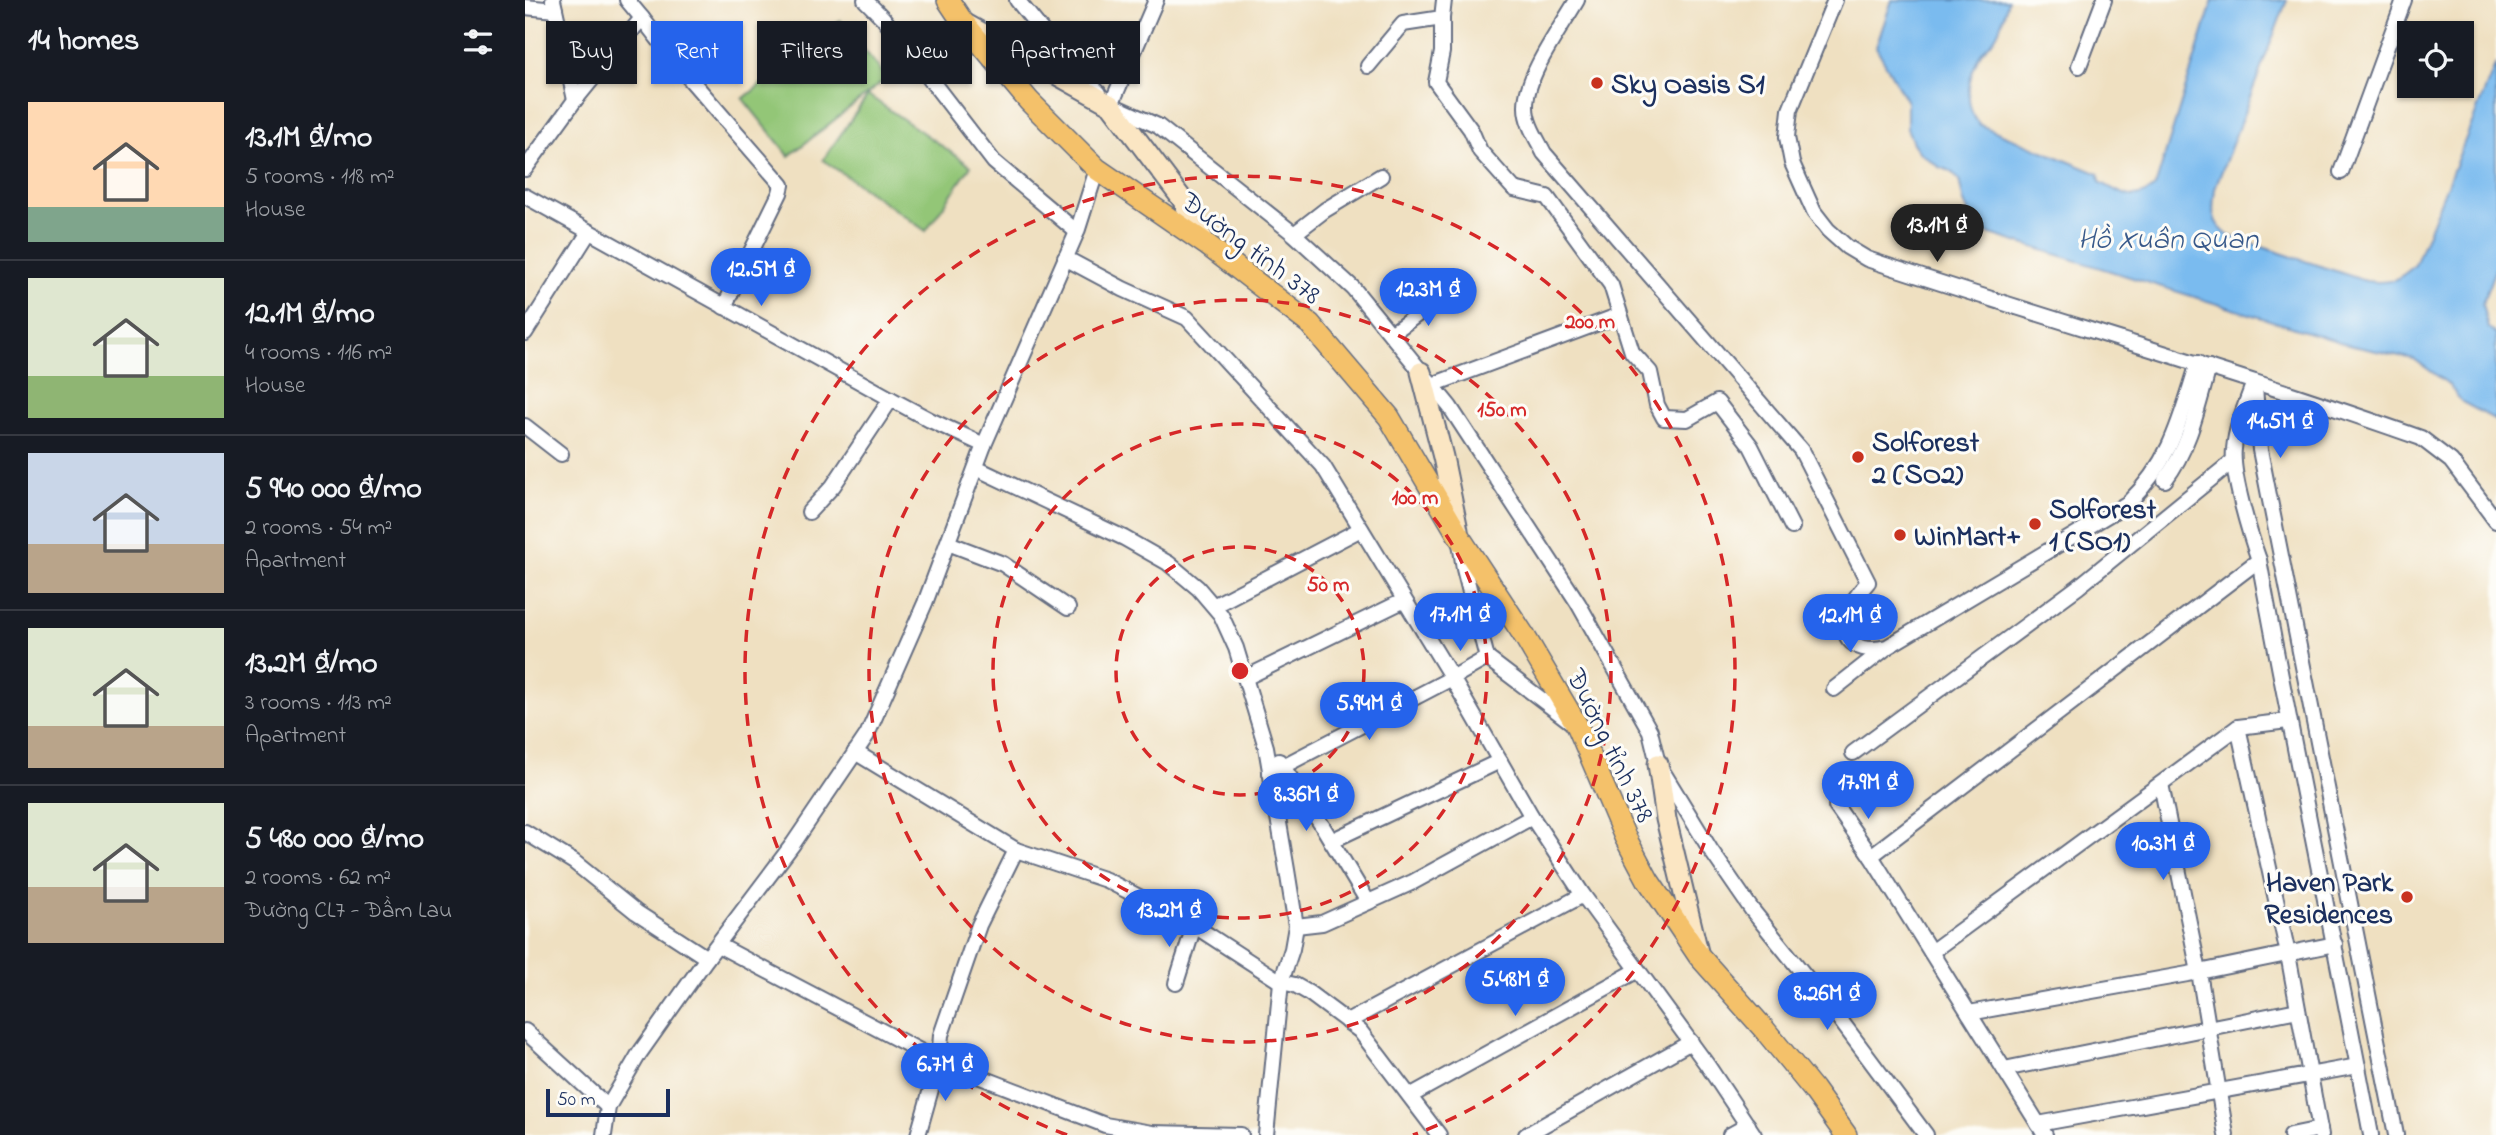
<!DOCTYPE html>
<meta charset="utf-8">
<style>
:root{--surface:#171b24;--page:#242831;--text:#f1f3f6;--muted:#9ea1a6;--line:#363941;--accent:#2563eb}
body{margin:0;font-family:"Indie Flower",sans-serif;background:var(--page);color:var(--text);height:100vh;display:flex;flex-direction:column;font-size:26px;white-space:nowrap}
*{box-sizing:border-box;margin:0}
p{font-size:23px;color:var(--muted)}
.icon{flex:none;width:38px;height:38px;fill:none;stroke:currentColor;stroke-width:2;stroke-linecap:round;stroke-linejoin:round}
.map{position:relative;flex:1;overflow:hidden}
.panel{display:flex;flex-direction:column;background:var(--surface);width:525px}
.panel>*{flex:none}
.guide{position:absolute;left:21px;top:21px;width:665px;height:63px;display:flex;gap:14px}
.buttons{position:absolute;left:1872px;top:21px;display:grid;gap:14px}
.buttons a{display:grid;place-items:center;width:77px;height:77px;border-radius:0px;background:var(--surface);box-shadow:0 2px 5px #0004;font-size:35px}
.scale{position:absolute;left:21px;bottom:18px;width:124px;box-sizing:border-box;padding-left:7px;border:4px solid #1b2f5e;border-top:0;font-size:19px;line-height:24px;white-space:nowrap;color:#1b2f5e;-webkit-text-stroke:5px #fdfcf7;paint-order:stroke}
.price{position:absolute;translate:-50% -60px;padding:0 16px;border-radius:24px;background:var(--accent);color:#fff;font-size:23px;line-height:46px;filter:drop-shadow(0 2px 4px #0008)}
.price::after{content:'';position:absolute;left:50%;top:42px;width:21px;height:16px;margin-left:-10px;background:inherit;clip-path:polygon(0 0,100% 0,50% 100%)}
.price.current{background:#222;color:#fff}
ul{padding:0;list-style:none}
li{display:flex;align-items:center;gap:21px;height:175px;padding:0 28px}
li+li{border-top:2px solid var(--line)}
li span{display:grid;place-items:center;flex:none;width:196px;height:140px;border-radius:0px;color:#555}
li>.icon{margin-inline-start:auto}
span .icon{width:84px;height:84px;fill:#fffc;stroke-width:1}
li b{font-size:30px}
h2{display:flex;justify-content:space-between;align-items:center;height:84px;padding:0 28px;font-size:30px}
.chip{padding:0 24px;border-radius:0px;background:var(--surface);box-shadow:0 2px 5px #0004;font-size:24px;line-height:63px}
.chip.current{background:var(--accent);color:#fff}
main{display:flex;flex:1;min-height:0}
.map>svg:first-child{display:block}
.green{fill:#93c677;stroke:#577a6a;stroke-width:2}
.water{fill:#7abbef;stroke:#4a75a6;stroke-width:2}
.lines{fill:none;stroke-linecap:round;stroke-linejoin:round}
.minor-casing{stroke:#656d81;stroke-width:18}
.secondary-casing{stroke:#656d81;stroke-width:23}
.primary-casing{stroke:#656d81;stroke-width:24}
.minor{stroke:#fff;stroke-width:14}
.secondary{stroke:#fbe6c3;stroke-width:19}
.primary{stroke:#f4c16a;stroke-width:21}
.ring{fill:none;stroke:#d62828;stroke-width:3.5;stroke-dasharray:12 9}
.poi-dot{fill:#c8321e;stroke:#fdfcf7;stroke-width:2.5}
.labels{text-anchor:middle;stroke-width:6;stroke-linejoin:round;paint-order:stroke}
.poi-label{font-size:28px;font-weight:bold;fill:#1b2f5e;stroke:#fdfcf7;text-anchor:start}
.street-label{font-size:28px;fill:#1b2f5e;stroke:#fdfcf7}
.water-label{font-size:30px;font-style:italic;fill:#38598a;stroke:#fdfcf7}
.centre{fill:#d62828;stroke:#fdfcf7;stroke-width:3.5}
.ring-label{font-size:21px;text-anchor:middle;font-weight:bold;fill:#d62828;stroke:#fdfcf7;stroke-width:6;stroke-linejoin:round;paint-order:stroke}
</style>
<main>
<section class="panel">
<h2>14 homes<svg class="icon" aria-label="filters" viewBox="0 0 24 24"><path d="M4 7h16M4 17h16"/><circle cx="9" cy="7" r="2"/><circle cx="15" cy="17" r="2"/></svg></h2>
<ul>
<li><span style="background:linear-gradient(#ffd9b3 75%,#7fa58c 0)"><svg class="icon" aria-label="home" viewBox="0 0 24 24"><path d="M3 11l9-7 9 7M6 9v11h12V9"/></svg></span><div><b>13.1M ₫/mo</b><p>5 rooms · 118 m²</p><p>House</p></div></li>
<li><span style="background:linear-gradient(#dfe7d0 70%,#8fb573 0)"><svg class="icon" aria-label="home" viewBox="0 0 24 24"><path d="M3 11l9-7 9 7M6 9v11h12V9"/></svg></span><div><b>12.1M ₫/mo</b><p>4 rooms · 116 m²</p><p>House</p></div></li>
<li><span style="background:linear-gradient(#c9d6e8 65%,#b9a48a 0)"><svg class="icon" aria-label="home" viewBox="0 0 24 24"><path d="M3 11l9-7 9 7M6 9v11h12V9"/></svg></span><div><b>5 940 000 ₫/mo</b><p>2 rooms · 54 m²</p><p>Apartment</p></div></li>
<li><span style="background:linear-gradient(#dfe7d0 70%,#b9a48a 0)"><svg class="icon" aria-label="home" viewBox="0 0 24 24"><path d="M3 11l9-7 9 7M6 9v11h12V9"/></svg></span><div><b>13.2M ₫/mo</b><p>3 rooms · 113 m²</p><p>Apartment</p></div></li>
<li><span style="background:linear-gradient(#dfe7d0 60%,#b9a48a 0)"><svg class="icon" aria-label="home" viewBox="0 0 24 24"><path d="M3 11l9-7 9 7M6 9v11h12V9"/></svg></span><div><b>5 480 000 ₫/mo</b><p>2 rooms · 62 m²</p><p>Đường CL7 - Đầm Lau</p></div></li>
</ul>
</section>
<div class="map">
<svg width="1971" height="1135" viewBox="0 0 1971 1135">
<rect width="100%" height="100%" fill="#fdfcf7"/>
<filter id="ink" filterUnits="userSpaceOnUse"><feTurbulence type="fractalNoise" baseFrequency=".0143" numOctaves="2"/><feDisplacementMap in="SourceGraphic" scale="14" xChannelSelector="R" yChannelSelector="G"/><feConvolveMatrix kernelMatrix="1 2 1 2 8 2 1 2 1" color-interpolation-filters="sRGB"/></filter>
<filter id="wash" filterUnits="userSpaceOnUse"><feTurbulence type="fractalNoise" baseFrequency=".00686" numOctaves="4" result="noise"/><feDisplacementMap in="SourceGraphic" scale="28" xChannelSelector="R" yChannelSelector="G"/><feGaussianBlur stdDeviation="1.57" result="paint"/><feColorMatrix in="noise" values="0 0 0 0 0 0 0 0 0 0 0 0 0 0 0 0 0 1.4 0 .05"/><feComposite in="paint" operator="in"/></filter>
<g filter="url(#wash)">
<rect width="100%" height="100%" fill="#efe0c1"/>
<g class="green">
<path d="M315,20L362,78L264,156L218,99Z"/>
<path d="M343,95L446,166L401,231L298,160Z"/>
</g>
<path class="water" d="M1367,0H1483C1480,12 1477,26 1470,37C1467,43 1460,47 1456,53C1443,75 1437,105 1455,125L1574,174L1575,182C1598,194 1607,204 1630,187L1688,0H1762L1690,189C1687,213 1685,221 1704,236L1841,281C1864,284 1873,281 1890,265L1971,63V267L1957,304L1963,328L1971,335V420L1937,402L1922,383L1889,359L1828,346L1459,232L1447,219L1439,203L1434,180L1426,171L1414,167L1395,153L1388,143L1382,128V102L1351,47Z"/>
</g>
<g filter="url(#ink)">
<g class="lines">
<g class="minor-casing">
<g id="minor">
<path d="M340,0L358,18L469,162L552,232"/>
<path d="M492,0L535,53L574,93"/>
<path d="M1052,0C1036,28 1000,76 1001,107C1001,123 1012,139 1019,153L1276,450L1343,582C1334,592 1326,603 1322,615C1312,645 1339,653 1362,647L1603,503C1647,460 1655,419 1673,363"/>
<path d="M1310,0L1265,110L1262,137L1267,163L1289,212L1303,230L1322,247L1342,259C1526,320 1713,373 1896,438L1926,461L1971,521"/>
<path d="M0,7L30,10"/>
<path d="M117,18L158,71L257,185L255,193L199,307"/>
<path d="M917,18V52L911,82L946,130L955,151L989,189L1022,197L1086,285L1107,352L1125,372L1132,405L1139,418L1162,419L1192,402L1226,446L1267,527"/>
<path d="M843,66L878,24L917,18L919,0"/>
<path d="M1554,66L1579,0"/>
<path d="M50,100L117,18L102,0"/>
<path d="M586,105L631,0"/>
<path d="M589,106L633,126L769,234L828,288L925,407L1053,603L1125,731L1133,764L1185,849L1227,910L1310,1013L1401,1135"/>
<path d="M0,169L50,100L28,0"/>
<path d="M1816,172L1879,0"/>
<path d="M0,196L366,399L405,420L459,445"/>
<path d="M769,234L800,210L856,176"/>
<path d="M540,258L598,289L662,318L798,466L927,678L1007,817L1058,895L1183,1066L1229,1135"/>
<path d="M0,333L64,232"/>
<path d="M866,334L920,294"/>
<path d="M1729,382C1721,404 1711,426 1709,449C1706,473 1725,535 1734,560C1769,752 1810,943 1846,1135"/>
<path d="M907,385L1095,315"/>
<path d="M1730,387L1735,450L1871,1135"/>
<path d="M0,426L36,454"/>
<path d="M451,468L599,538L643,563L673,588L696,615L711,648L741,747L762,870L771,926L767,949L756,982L665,923L581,880L491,850"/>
<path d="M1640,480C1665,447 1673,406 1684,367"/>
<path d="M284,512L308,486L366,399"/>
<path d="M423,543L478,564L543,608"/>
<path d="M935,543L939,569L962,658L1046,722"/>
<path d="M690,605L836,529"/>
<path d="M720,678L878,601"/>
<path d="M1309,689L1361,648"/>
<path d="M1713,727L1763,954L1796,1135"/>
<path d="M330,752L491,850L454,925L416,1035L414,1061L393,1135"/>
<path d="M1328,753L1553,587L1708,461"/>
<path d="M754,761L798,827L843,902"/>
<path d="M745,773L927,678L962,658"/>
<path d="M1636,784L1674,972L1701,1135"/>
<path d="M1311,806L1346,856"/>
<path d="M0,832L49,862L111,912L182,958"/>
<path d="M806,841L975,761"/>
<path d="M771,926L797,923L888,882L1007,817"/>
<path d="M193,945L414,1061L580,1125L627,1133L716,1135"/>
<path d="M1406,952L1713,727L1763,721"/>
<path d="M651,983L669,926"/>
<path d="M1444,1013L1674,972L1810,944"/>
<path d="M822,1022L1058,895"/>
<path d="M0,1031L83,1107"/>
<path d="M1479,1069L1773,1010"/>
<path d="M885,1096L1113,970"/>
<path d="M1513,1124L1833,1066"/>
<path d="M79,1135L83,1107L114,1054L182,958L268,844L342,735L400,603L459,445L552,232L572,169"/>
<path d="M741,1135L756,982L770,985L784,993L835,1031L914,1135"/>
<path d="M1001,1135L1166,1042"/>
<path d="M1205,1135L1223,1125"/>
<path d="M1520,1135L1346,856L1734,560"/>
<path d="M1766,1135L1795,1129"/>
</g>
</g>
<g class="secondary-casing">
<g id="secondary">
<path d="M441,24L586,105L657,199L681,244"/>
<path d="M896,372L918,457L933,530"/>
<path d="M1133,764L1141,819L1173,952"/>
</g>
</g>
<g class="primary-casing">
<path id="primary" d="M423,0L437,21L504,101L572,169L681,244L785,324L864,417L935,538L1000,637L1053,727L1100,837L1123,880L1174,956L1239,1029L1288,1089L1321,1135"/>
</g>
<use href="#minor" class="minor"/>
<use href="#secondary" class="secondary"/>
<use href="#primary" class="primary"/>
</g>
</g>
<g class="ring">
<circle cx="715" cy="671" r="124"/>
<circle cx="715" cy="671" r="247"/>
<circle cx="715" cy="671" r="371"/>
<path d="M542 1135A495 495 0 1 1 888 1135"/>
</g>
<g class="poi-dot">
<circle cx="1072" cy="83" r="7"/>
<circle cx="1333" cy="457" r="7"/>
<circle cx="1510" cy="524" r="7"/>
<circle cx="1375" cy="535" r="7"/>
<circle cx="1882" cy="897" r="7"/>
</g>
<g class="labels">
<g class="poi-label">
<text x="1086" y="93">Sky Oasis S1</text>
<text x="1347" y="451">Solforest<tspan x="1347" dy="32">2 (SO2)</tspan></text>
<text x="1524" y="518">Solforest<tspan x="1524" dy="32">1 (SO1)</tspan></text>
<text x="1389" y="545">WinMart+</text>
<text x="1868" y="891" text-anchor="end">Haven Park<tspan x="1868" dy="32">Residences</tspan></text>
</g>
<g class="street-label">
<text transform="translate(727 247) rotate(37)" y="10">Đường tỉnh 378</text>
<text transform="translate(1087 745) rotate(64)" y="10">Đường tỉnh 378</text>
</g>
<g class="water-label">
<text x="1643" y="248">Hồ Xuân Quan</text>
</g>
</g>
<circle cx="715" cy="671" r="10" class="centre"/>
<g class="ring-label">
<text x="1065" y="328">200 m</text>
<text x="977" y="416">150 m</text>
<text x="890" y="504">100 m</text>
<text x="803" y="591">50 m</text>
</g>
</svg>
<div class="buttons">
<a><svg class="icon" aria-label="locate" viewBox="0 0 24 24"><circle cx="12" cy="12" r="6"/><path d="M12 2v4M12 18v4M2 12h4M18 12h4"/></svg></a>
</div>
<div class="scale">50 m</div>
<b class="price current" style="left:1412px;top:264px">13.1M ₫</b>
<b class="price" style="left:236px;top:308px">12.5M ₫</b>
<b class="price" style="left:903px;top:328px">12.3M ₫</b>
<b class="price" style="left:1755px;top:460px">14.5M ₫</b>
<b class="price" style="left:935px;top:653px">17.1M ₫</b>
<b class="price" style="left:1325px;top:654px">12.1M ₫</b>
<b class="price" style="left:844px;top:742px">5.94M ₫</b>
<b class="price" style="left:1343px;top:821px">17.9M ₫</b>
<b class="price" style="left:781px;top:833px">8.36M ₫</b>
<b class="price" style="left:1638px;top:882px">10.3M ₫</b>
<b class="price" style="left:644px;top:949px">13.2M ₫</b>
<b class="price" style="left:990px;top:1018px">5.48M ₫</b>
<b class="price" style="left:1302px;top:1032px">8.26M ₫</b>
<b class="price" style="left:420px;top:1103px">6.7M ₫</b>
<div class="guide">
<a class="chip">Buy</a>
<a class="chip current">Rent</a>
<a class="chip">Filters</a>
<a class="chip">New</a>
<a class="chip">Apartment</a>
</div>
</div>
</main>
